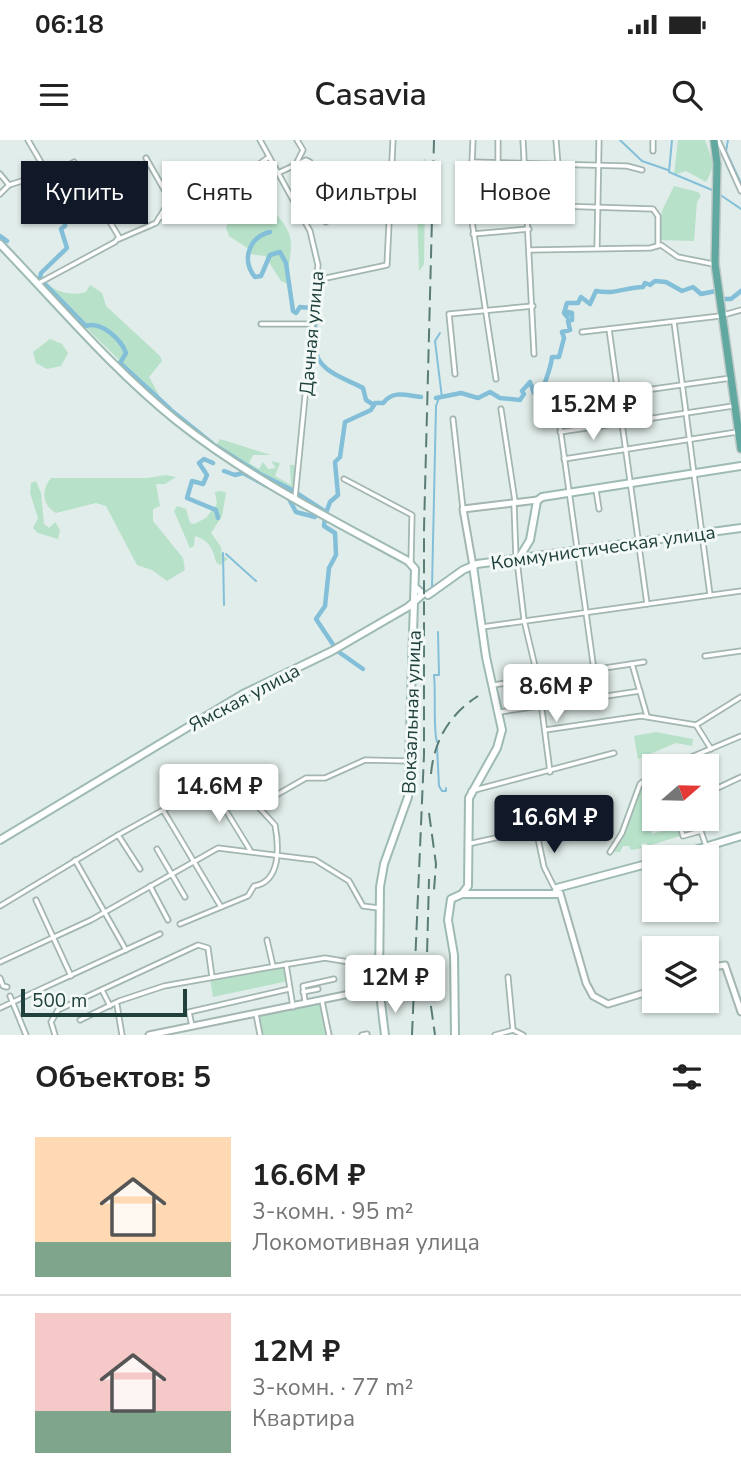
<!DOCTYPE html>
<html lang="ru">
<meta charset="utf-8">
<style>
:root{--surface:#fff;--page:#f6f6f6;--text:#222;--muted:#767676;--line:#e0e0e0;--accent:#111827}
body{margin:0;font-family:"Nunito Sans",sans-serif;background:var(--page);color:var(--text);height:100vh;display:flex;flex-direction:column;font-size:26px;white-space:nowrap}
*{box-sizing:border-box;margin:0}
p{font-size:23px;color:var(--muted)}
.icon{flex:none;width:38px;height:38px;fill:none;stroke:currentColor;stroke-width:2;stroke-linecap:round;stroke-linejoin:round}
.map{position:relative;height:895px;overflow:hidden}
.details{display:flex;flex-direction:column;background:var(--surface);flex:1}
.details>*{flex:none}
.hud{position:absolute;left:21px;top:21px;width:700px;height:63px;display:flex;gap:14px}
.needle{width:46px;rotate:70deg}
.controls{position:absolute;left:642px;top:614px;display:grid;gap:14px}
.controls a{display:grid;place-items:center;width:77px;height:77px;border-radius:0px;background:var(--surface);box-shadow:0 2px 5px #0004;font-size:35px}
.scale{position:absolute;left:21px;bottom:18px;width:166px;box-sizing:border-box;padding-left:7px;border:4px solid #1f403c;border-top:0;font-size:19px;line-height:24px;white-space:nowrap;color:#1f403c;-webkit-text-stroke:5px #f2f9f7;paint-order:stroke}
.price{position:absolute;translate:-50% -60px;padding:0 16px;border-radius:7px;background:#fff;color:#222;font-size:23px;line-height:46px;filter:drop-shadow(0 2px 4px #0008)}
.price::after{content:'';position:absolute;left:50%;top:42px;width:21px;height:16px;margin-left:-10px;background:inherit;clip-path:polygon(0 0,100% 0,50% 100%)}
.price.active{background:var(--accent);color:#fff}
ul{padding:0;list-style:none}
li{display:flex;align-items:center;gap:21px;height:175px;padding:0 35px}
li+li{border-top:2px solid var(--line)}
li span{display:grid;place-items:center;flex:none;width:196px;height:140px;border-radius:0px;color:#555}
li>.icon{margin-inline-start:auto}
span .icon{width:84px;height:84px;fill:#fffc;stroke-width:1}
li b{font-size:30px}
h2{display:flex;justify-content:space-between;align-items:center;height:84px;padding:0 35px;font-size:30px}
.tag{padding:0 24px;border-radius:0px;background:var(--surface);box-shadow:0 2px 5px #0004;font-size:24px;line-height:63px}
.tag.active{background:var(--accent);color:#fff}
.status{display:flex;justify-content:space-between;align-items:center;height:49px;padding:0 35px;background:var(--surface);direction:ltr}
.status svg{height:19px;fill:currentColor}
header{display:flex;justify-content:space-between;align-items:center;height:91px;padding:0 35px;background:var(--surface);font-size:32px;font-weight:600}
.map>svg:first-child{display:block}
.green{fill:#b7e1c9}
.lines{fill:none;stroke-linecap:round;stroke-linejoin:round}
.stream{stroke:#83bfd8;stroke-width:2}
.river{stroke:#83bfd8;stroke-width:4.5}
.minor-casing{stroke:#a3b6b2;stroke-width:7}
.tertiary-casing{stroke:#a3b6b2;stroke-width:9}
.secondary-casing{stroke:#9ebab4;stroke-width:10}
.primary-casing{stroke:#c0cac8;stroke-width:10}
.minor{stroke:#fff;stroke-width:3.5}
.tertiary{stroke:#fff;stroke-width:5}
.secondary{stroke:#fff;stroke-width:6}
.primary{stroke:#60a8a0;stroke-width:7}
.rail{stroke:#597c77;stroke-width:2;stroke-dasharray:14 7;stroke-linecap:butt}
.labels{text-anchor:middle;stroke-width:6;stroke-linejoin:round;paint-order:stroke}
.street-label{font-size:19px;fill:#1f403c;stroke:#f2f9f7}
</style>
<div class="status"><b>06:18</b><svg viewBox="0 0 49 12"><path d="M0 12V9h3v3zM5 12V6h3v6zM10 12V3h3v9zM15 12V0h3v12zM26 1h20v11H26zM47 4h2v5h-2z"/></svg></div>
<header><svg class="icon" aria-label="menu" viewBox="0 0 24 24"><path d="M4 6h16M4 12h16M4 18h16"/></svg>Casavia<svg class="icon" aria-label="search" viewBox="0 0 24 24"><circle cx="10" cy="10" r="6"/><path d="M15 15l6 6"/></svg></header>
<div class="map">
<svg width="741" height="895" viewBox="0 0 741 895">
<rect width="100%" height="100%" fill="#e1edea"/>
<g class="green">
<path d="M678,0H705C711,18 717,24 706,42L686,31L674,35Z"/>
<path d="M425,18L427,27L423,50L420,52L425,60L424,124L419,131C419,109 413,32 425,18Z"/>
<path d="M474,24H498L499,40L491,39L486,43L487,65H472Z"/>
<path d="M674,46L698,52L701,56L697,62L694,101L658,100L662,71Z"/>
<path d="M262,70L276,74C301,101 287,112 288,144L281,141L265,116L251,114L249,109L229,96L226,87C234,71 246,71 262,70Z"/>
<path d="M47,144C59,153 72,156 86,152L90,145L102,153L106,166L160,216L162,221L149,237L164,264L46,148Z"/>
<path d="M50,199L62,204L68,213L61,226L47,229L36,223L33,212Z"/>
<path d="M220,299L271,315H253L249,323L259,329L263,322L268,329L276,328L271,321L280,323L275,336L291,345L290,325H295L294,352C276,352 232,318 216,306Z"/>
<path d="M166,335L176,337L165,344H156L160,366L153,369V381L183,418L185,430L167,441L152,430L137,425L106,366L96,363L56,373C42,365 41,350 51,338H147Z"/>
<path d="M36,341L41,353L44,384L49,388L55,382L60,390L58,399L38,393L33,388L38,378L30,353L31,343Z"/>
<path d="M222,351L226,353L222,376L211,393L221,407L222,415L228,419L220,425L216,422C213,409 209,400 195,396L194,406L190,408L174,371L177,366L186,369L190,383L194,384L206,378L217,364L215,352Z"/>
<path d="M656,592L693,599L692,606L676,603L638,619L634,596Z"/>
<path d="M654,637V661L643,666L652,694L677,686L680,696L648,706L646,703L641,704L642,708L631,710L629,706H623L620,712H613L630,681L641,645Z"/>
<path d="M285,825L288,841L213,857L210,838Z"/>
<path d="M321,862L327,895H262L258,875Z"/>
</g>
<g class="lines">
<g class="stream">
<path d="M620,0L642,21L668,30"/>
<path d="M672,0L669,32L712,50"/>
<path d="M728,0L726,11L741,43"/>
<path d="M719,54L741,69"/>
<path d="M440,193L435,201L442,258"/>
<path d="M223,413L224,465"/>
<path d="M226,414L256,441"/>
<path d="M432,448L436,266L439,258"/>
<path d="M437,602C433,590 436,553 434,535H439L438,492"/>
<path d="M437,606L439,646L442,651H446V648"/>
</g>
<g class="river">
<path d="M270,92C249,97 241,120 255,137L261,136L270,115L280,112L286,123L293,171L296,173L300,167L311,168L312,182"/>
<path d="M0,96L7,101"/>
<path d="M40,138L41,133L67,108L61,89L65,86V74L73,67"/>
<path d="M44,143L86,186C101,181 121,199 126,213L120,223L170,269"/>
<path d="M315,184C316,191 315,199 315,206C316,232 345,238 363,248L366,260L374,265"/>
<path d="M436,258L461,253L478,258L490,252L500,258L520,260L524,254L522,251L530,242L534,253L542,252C545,240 551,229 552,217H559L564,198L562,192L570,190L568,181L572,180V173L568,172L567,177L564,173L567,163H578L581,157L590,164L596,151C615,155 626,147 643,147L645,143L650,145L655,141L666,142L682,151L693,147L701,154L716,151L723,159H731L741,151"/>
<path d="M172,271L213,304"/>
<path d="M216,306L260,334L294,351"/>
<path d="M213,323L204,319L199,323L207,335L203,344L192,341L187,358L216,370L218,378"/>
<path d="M224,331L235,335L243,333L267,346"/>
<path d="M298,354L326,372"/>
<path d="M289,359L296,372L315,377"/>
<path d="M326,373L330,362L338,355L335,322L340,317L345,282L371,270L375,263H383C394,249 408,256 421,257"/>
<path d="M325,378L324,386L335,393L336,415L329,428L325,466L316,479L334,506"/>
<path d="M336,510L363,529"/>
</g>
<g class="minor-casing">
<g id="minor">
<path d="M28,0L42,24L41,35"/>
<path d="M260,0L310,91L318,125L295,358"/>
<path d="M297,0L303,10L297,22"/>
<path d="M473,0L470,68L496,239"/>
<path d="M498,0V22"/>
<path d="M523,0L534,214"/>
<path d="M556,0L558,25"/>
<path d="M718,0L741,51"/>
<path d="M653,11V0"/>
<path d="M473,22L627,26L642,30"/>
<path d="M278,33L306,20L310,22L324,71L356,62"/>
<path d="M0,34L9,45"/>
<path d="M0,54L9,45L41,35L46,38L74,22L119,97L115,102L39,143"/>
<path d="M470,68L527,65L653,69L658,76V105"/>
<path d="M324,71L326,82"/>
<path d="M159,78L178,69L207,48L227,47L269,17"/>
<path d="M473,94L529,89"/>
<path d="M119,99L156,83L170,60L146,18"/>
<path d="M597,108L599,0"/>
<path d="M530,110L650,108L661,105L678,117L713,124"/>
<path d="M317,140L387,125L393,0"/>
<path d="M674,182L710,455"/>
<path d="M261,184H313"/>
<path d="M609,189L647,464"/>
<path d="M582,192L720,176L741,170"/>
<path d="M455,234L449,174L533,166"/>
<path d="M501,269L515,361"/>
<path d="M453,279L463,369"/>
<path d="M560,292L733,266"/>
<path d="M564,319L737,292"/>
<path d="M344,339L412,375L411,421"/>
<path d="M596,350L599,369"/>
<path d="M514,364L516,419"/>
<path d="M517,420L524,480L538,539L550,632"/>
<path d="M482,487L741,451"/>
<path d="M705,516L741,511"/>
<path d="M632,524L647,576"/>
<path d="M594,530L557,265L561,262L731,238"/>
<path d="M493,545L644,522"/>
<path d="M500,572L640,551"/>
<path d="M696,585L711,609"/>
<path d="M545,590L641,576L696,585L741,557"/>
<path d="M670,626L741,596"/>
<path d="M209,643L250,710"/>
<path d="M471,651L614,613"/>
<path d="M707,653L741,637"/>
<path d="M259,665L306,638H325L365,620L409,621"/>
<path d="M163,670L221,767"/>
<path d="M678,679L683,696L701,691L706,706"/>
<path d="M118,695L140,729"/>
<path d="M468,704L536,689L544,727L554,747"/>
<path d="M157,709L185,757"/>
<path d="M610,712L622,693L640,644L654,633"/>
<path d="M75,720L126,810"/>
<path d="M150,746L168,780"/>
<path d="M36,760L71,836"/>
<path d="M0,766L118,695L235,630L251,659L275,685C279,706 281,742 254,746L248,756L180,784"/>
<path d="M267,800L273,826"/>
<path d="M0,822L91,780L218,708L315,720L349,741L363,766L379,768"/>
<path d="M286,824L293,867"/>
<path d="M508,837L513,890L523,895"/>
<path d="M0,838L3,846L7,847"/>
<path d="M102,850L110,866"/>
<path d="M303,852L318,849"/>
<path d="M10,856L26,895"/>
<path d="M322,861L329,895"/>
<path d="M305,862L303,846L334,839"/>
<path d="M117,865L122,895"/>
<path d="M0,868L160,794"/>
<path d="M256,874L260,895"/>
<path d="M80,880L119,861L164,846L265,828L325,818L379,827"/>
<path d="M192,886L189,872L289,849"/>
<path d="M55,895L51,882L58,870L198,805L208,808L212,837"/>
<path d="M362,895L367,894"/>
<path d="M495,895L513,890"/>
</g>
</g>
<g class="tertiary-casing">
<g id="tertiary">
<path d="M473,426L463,369L538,360"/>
<path d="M560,753L586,843L593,856L608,864L654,850"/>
<path d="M707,828L725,825L741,872"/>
<path d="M149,895L379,848"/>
</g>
</g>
<g class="secondary-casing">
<g id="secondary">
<path d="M0,104C58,164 112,229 177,281C247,337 329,378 408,421L415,429L408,657L384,724L380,747L379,846L385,895"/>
<path d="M519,418L530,400L537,361L542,357L741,326"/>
<path d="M428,455L463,430L477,424L741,388"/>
<path d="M0,700L243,554L332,511L408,467L423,454L417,449"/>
<path d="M668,718L741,696"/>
<path d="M462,754L468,746L469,658L497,608L502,590L486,517L473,426"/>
<path d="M462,754H557"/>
<path d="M555,754L557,748L654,722"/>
<path d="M455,895L454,815L448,780L451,759L462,754"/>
</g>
</g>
<g class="primary-casing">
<path id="primary" d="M714,0L717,24L715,124L741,309"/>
</g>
<use href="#minor" class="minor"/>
<use href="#tertiary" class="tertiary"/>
<use href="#secondary" class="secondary"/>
<use href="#primary" class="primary"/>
<g class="rail">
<path d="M431,634C434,600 450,574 478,556"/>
<path d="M429,673L436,724L434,750"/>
<path d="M428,845L435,895"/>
<path d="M426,854L429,739"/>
<path d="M412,895L424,615V389L434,0"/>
</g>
</g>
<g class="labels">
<g class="street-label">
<text transform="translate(311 193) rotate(-85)" y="7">Дачная улица</text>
<text transform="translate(603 407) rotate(-8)" y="7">Коммунистическая улица</text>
<text transform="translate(244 557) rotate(-28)" y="7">Ямская улица</text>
<text transform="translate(411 572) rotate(-88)" y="7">Вокзальная улица</text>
</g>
</g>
</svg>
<div class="controls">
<a><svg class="needle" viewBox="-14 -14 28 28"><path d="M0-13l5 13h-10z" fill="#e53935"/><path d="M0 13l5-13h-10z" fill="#767676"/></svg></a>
<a><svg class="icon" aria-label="locate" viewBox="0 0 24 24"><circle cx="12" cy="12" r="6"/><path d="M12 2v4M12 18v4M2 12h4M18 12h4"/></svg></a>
<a><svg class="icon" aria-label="layers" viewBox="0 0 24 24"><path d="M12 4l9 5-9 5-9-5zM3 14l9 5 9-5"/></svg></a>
</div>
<div class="scale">500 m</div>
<b class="price" style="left:593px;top:302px">15.2M ₽</b>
<b class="price" style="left:556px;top:584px">8.6M ₽</b>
<b class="price" style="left:219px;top:684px">14.6M ₽</b>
<b class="price active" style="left:554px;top:715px">16.6M ₽</b>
<b class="price" style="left:395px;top:875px">12M ₽</b>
<div class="hud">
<a class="tag active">Купить</a>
<a class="tag">Снять</a>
<a class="tag">Фильтры</a>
<a class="tag">Новое</a>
</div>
</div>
<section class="details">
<h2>Объектов: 5<svg class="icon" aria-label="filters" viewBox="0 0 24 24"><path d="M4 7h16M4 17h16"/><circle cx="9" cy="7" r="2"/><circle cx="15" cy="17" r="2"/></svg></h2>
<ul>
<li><span style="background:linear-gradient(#ffd9b3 75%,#7fa58c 0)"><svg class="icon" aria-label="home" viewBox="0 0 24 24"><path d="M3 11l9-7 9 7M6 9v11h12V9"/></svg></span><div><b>16.6M ₽</b><p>3-комн. · 95 m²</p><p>Локомотивная улица</p></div></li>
<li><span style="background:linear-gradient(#f6c9c9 70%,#7fa58c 0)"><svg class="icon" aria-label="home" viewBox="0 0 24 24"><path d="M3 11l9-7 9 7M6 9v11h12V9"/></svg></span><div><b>12M ₽</b><p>3-комн. · 77 m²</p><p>Квартира</p></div></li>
</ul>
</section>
